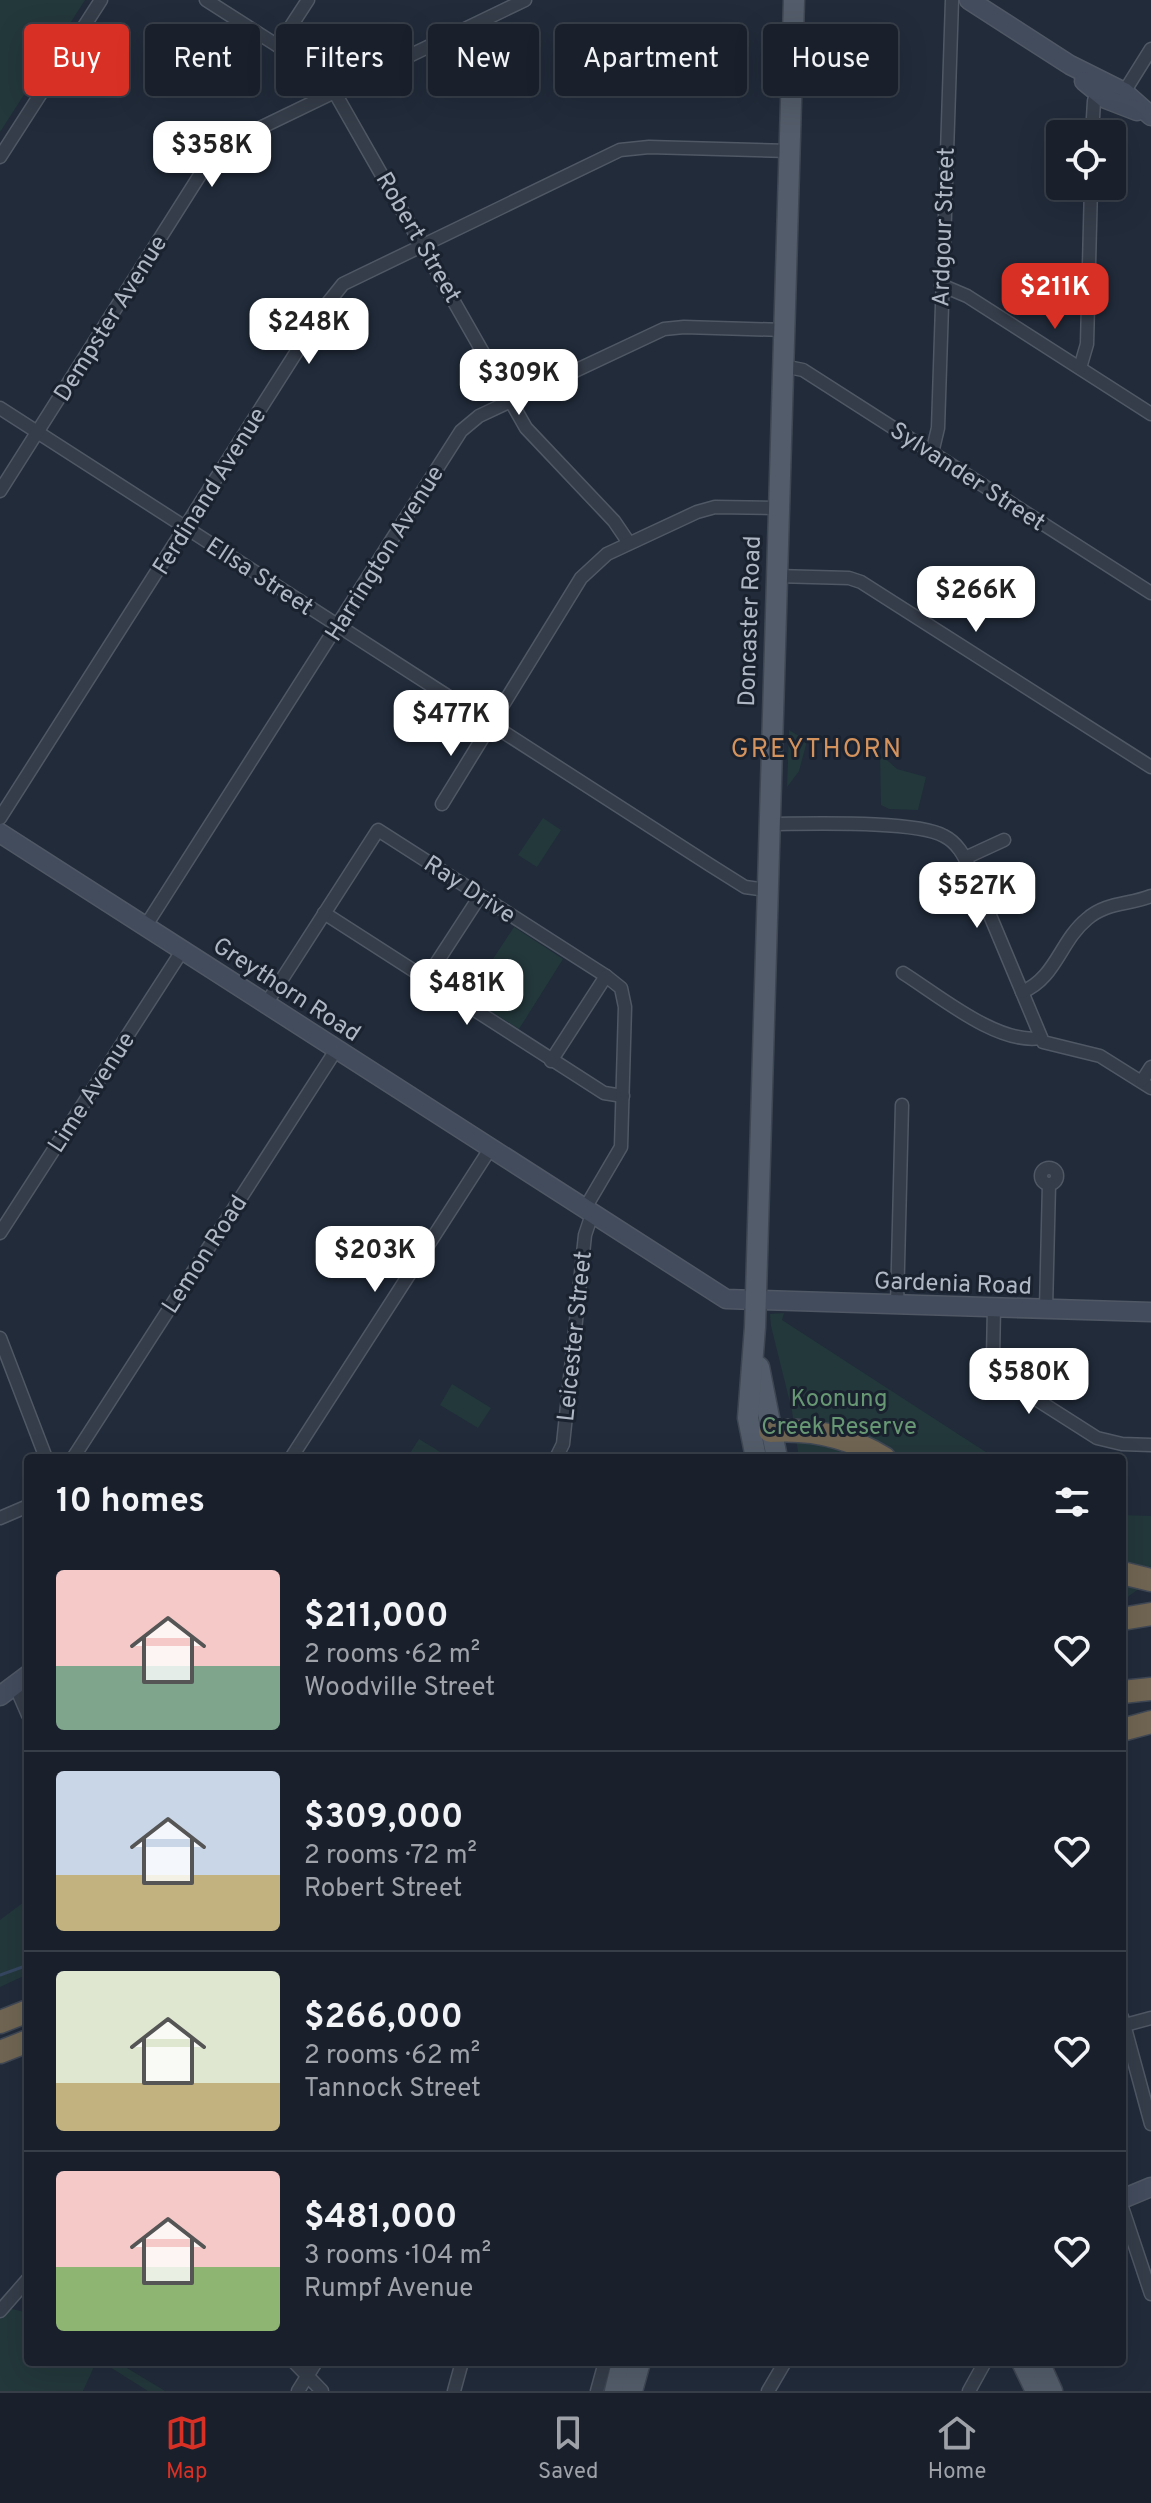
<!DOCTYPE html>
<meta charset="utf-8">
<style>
:root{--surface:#19202c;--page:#222834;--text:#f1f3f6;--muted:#9fa3a9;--line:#373e48;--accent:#d93025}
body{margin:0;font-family:Overpass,sans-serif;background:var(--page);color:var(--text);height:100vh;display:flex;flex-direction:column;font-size:30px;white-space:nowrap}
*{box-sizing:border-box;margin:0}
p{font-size:26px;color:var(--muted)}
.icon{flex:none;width:44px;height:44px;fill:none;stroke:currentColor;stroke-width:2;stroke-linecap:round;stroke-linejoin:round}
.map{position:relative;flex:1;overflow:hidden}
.drawer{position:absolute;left:24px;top:1454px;width:1102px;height:912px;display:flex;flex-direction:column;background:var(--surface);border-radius:8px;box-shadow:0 8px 32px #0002,0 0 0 2px var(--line)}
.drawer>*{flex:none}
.top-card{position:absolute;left:24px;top:24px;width:1104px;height:72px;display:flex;gap:16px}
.buttons{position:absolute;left:1046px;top:120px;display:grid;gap:16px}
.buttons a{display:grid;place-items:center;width:80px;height:80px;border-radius:8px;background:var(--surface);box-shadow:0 8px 32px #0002,0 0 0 2px var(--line);font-size:40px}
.price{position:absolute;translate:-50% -68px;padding:0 18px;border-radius:16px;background:#fff;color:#222;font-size:26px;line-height:52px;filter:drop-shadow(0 2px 4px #0008)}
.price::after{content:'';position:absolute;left:50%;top:48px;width:24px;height:18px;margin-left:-12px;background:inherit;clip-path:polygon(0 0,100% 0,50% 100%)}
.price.selected{background:var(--accent);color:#fff}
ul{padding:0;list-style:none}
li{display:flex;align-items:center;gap:24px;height:200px;padding:0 32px}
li+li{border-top:2px solid var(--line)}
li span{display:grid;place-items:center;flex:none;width:224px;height:160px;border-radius:8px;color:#555}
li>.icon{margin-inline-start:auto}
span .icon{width:96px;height:96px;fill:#fffc;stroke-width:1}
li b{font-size:34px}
h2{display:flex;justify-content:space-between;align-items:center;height:96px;padding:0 32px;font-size:34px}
.chip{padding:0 28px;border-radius:8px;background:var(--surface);box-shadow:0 8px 32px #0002,0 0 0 2px var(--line);font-size:28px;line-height:72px}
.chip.selected{background:var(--accent);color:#fff}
.menu{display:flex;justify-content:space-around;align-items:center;height:112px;border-top:2px solid var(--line);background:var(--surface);font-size:22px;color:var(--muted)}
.menu a{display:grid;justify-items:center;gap:4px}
.menu .selected{color:var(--accent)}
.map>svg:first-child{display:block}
.green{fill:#23383b}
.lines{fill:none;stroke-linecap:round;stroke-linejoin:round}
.stream{stroke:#354661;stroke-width:3}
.street-casing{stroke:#505865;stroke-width:15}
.secondary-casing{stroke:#505865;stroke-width:21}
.primary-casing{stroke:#3e4653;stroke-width:23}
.highway-casing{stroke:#404855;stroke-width:25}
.street{stroke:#353d4a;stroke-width:12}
.secondary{stroke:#434c5d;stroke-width:18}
.primary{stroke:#535c6a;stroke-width:20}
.highway{stroke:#706552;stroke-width:22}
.labels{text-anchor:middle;stroke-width:6;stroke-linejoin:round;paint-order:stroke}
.street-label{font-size:24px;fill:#b0b8c6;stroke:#1a222f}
.park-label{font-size:24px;fill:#679773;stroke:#1a222f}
.neighbourhood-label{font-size:26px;letter-spacing:2px;fill:#d4935d;stroke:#1a222f}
</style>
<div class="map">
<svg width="1151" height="2391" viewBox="0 0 1151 2391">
<rect width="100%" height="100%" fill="#212b3a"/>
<g class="green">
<path d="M0,0H85L0,132Z"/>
<path d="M789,730L807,741L799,771L787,787Z"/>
<path d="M880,754L897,769L926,777L918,810L889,809L881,805Z"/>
<path d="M543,818L561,830L537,867L518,855Z"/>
<path d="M514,927L563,959L519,1029L468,997Z"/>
<path d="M784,1313L782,1320L995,1458H799L792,1411L771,1326L770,1314Z"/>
<path d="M452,1384L491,1408L478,1428L440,1405Z"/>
<path d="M419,1439L450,1458H407Z"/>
<path d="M1122,1515L1151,1516V1580L1122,1601Z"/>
<path d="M28,1899V1974L0,1987V1920Z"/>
<path d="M0,2306L28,2313V2362H96L83,2391H0Z"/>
<path d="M102,2362H117L165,2391H148Z"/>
</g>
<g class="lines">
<path class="stream" d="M0,1975L28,1965"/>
<g class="street-casing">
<g id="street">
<path d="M206,0L311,67L331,86L526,428L614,521L629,543"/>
<path d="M278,46L308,0"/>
<path d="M1121,97L1151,49"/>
<path d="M1092,134L1094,101L1099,86"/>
<path d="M0,157L101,0"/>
<path d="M941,285L967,296L1151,414"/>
<path d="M783,366L803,370L1151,593"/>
<path d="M1080,368L1087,344L1091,186"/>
<path d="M0,408L710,865L745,887L767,890"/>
<path d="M932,453L938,428L952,0"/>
<path d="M0,491L212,156L233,141L525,0"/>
<path d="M776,576L849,578L861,582L1151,767"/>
<path d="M442,804L581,578L607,554L697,512L715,507L779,508"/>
<path d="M0,818L327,304L343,284L620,150L649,147L790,151"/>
<path d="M769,824C807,824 915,820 944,836C958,843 964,856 971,870L1043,1042L1100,1056L1151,1088"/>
<path d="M965,858L1004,840"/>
<path d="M324,913L604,1093L623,1096"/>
<path d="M145,927L461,431L479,416L664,329L684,327L784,330"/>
<path d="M903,973C938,995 998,1045 1040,1038"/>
<path d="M426,979L480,896"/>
<path d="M1022,992C1056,978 1060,941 1087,919C1106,902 1129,905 1151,896"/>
<path d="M266,1004L378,830L606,976L621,988L625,1007L621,1147L584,1210"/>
<path d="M551,1061L606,976"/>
<path d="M1142,1081L1151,1067"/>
<circle cx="1049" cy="1176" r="8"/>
<path d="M0,1233L182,951"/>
<path d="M897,1305L902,1105"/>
<path d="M994,1307L993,1358L1006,1380L1097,1438L1122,1444L1151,1445"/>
<path d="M1046,1309L1049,1184"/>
<path d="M0,1338L46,1458"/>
<path d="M73,1458L336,1050"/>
<path d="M291,1458L490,1149"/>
<path d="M556,1458L563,1444L585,1235L592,1214"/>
<path d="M0,1518L28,1506"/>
<path d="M15,1685L28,1715"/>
<path d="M1122,2017L1151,2124"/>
<path d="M1125,2025L1151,2018"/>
<path d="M1122,2207L1151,2294"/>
<path d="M0,2311L28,2279"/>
<path d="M294,2362L322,2391"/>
<path d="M298,2391L316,2362"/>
<path d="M454,2391L462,2362"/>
<path d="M597,2391L605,2362"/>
<path d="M768,2391L785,2362"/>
<path d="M969,2391L985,2362"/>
</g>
</g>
<g class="secondary-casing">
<g id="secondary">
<path d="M969,0L1070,65L1124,92L1151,116"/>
<path d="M1084,81L1106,99L1137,111"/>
<path d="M0,833L726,1299L1151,1312"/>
<path d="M0,1696L28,1675"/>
<path d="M1122,2199L1151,2187"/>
</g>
</g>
<g class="primary-casing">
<g id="primary">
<path d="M759,1367L777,1458"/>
<path d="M756,1458L748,1418L755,1327L794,0"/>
<path d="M1022,2362L1036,2391"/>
<path d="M1039,2362L1052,2391"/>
<path d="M615,2391L622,2362"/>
<path d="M632,2391L640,2362"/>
</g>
</g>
<g class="highway-casing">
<g id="highway">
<path d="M770,1431C810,1428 850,1437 884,1458"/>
<path d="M1122,1573L1151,1580"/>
<path d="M1122,1619L1151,1614"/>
<path d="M1122,1692L1151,1689"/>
<path d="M1122,1730L1151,1722"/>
<path d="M0,2022L28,2011"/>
<path d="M0,2052L28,2041"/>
</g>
</g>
<use href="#street" class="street"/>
<use href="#secondary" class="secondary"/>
<use href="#primary" class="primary"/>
<use href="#highway" class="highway"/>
</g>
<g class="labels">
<g class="street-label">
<text transform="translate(943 227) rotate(-88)" y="8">Ardgour Street</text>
<text transform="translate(419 237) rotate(60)" y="8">Robert Street</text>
<text transform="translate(110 318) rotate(-58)" y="8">Dempster Avenue</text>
<text transform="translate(968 476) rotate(33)" y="8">Sylvander Street</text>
<text transform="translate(209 491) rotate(-58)" y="8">Ferdinand Avenue</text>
<text transform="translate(384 553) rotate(-58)" y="8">Harrington Avenue</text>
<text transform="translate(260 576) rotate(33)" y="8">Ellsa Street</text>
<text transform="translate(749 621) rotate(-88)" y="8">Doncaster Road</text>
<text transform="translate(470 889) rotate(33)" y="8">Ray Drive</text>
<text transform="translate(287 989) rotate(33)" y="8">Greythorn Road</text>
<text transform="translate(91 1092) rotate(-57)" y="8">Lime Avenue</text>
<text transform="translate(204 1254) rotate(-57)" y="8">Lemon Road</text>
<text transform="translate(953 1283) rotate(2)" y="8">Gardenia Road</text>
<text transform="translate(574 1336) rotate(-84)" y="8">Leicester Street</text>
</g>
<g class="park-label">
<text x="839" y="1406">Koonung<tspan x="839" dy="28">Creek Reserve</tspan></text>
</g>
<g class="neighbourhood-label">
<text x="817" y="757">GREYTHORN</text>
</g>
</g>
</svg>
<div class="buttons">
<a><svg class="icon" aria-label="locate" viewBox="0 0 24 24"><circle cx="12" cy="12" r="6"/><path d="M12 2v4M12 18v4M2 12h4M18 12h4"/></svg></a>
</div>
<b class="price" style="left:212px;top:189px">$358K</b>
<b class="price selected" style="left:1055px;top:331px">$211K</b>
<b class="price" style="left:309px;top:366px">$248K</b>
<b class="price" style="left:519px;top:417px">$309K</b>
<b class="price" style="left:976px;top:634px">$266K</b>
<b class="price" style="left:451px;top:758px">$477K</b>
<b class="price" style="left:977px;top:930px">$527K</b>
<b class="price" style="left:467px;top:1027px">$481K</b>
<b class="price" style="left:375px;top:1294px">$203K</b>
<b class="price" style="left:1029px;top:1416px">$580K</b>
<div class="top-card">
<a class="chip selected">Buy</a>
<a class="chip">Rent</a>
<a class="chip">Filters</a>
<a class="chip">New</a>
<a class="chip">Apartment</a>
<a class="chip">House</a>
</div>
<section class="drawer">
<h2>10 homes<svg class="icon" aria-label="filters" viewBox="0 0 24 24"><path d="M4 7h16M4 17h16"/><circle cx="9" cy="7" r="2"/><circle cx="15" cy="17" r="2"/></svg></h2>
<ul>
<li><span style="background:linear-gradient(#f6c9c9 60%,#7fa58c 0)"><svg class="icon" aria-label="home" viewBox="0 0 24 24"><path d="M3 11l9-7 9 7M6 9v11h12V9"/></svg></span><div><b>$211,000</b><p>2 rooms · 62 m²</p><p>Woodville Street</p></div><svg class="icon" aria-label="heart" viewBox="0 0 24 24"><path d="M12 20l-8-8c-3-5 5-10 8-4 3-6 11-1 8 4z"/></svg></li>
<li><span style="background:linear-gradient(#c9d6e8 65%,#c2b280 0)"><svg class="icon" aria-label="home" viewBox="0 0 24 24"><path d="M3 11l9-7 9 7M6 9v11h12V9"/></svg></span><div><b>$309,000</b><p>2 rooms · 72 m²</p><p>Robert Street</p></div><svg class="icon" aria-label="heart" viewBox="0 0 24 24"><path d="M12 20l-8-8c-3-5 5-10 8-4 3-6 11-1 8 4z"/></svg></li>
<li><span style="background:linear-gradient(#dfe7d0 70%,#c2b280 0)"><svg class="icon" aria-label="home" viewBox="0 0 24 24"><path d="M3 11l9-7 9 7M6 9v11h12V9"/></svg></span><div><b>$266,000</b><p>2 rooms · 62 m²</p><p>Tannock Street</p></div><svg class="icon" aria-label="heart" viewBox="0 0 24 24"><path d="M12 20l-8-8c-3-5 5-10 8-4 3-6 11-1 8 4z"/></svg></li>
<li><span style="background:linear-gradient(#f6c9c9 60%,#8fb573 0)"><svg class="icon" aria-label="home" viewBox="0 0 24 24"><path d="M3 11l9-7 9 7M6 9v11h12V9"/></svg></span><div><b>$481,000</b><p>3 rooms · 104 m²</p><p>Rumpf Avenue</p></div><svg class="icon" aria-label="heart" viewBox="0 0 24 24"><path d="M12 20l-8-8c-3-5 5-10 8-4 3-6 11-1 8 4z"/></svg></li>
</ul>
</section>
</div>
<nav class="menu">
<a class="selected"><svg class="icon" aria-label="map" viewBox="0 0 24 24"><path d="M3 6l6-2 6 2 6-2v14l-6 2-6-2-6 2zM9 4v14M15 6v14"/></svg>Map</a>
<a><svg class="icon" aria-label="saved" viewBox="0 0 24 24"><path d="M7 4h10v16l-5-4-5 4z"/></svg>Saved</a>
<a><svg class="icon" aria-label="home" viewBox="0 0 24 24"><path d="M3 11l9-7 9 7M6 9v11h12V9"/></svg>Home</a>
</nav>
